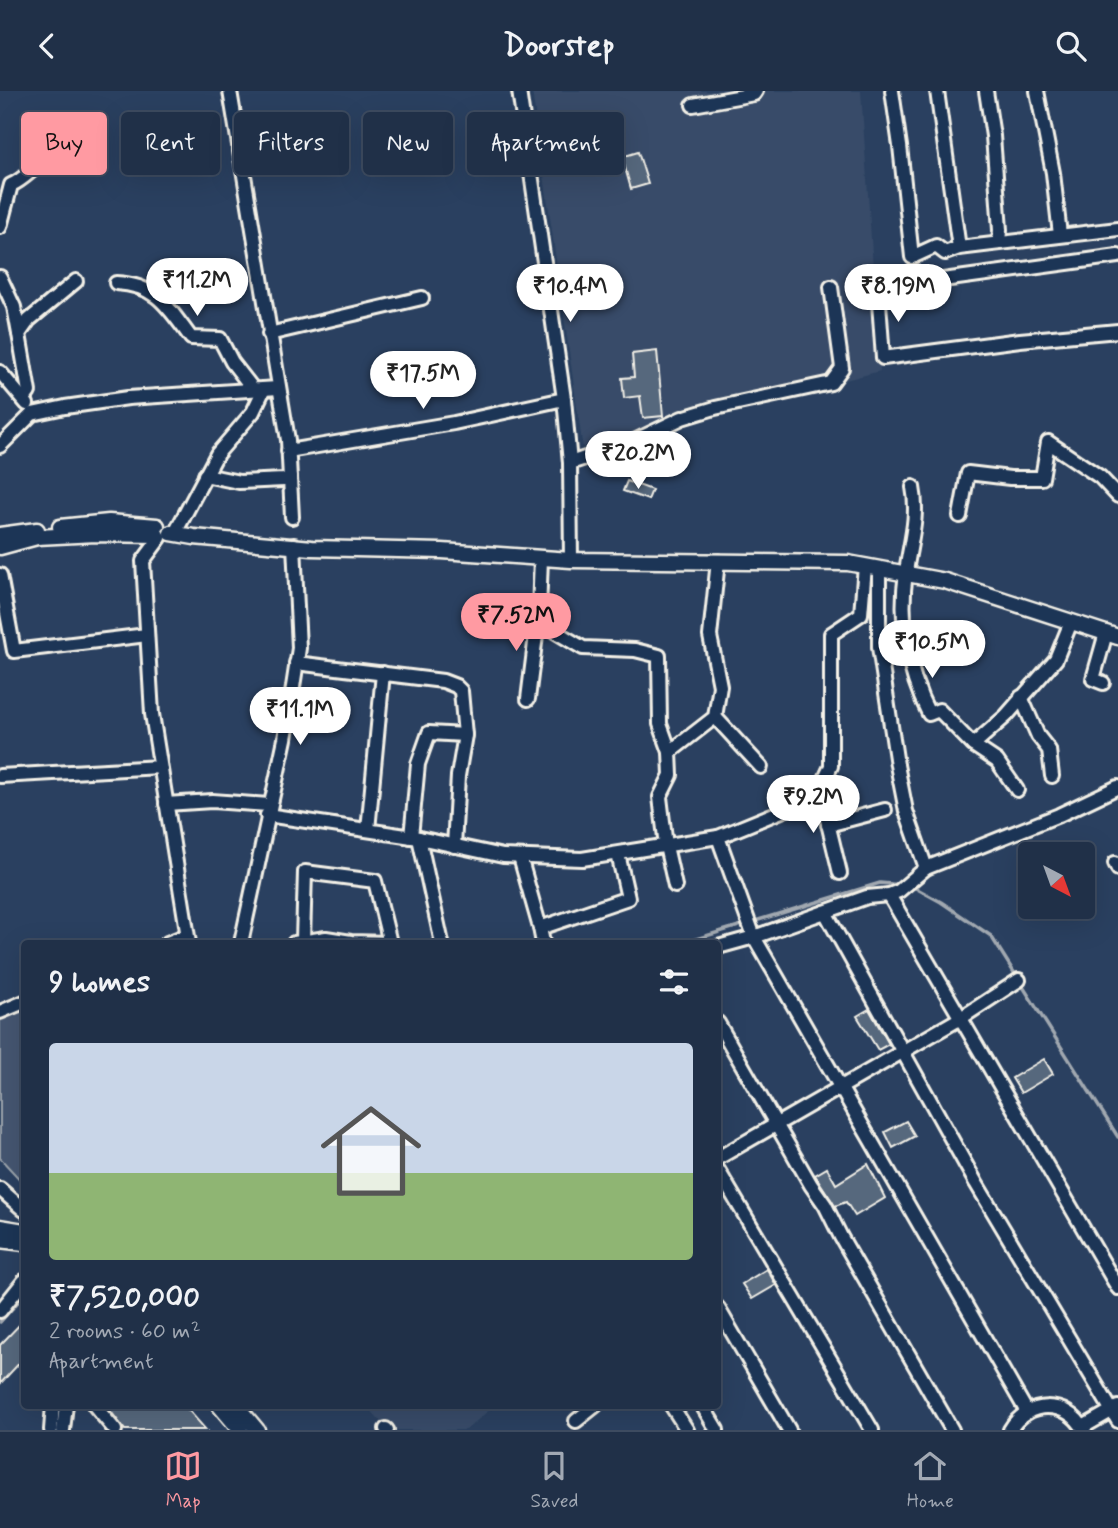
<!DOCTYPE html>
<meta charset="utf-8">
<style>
:root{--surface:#203048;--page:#28384f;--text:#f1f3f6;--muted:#a2a9b4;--line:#3d4b60;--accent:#ff9aa2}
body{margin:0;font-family:Mynerve,sans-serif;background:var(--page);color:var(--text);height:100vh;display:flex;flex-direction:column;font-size:26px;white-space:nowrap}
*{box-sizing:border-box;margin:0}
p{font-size:23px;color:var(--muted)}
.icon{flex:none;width:38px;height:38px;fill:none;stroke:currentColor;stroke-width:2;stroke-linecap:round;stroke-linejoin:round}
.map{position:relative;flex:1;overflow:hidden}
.details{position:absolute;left:21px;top:849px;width:700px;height:469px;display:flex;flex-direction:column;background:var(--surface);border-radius:7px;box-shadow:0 7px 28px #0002,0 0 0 2px var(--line)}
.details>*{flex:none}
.hud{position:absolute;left:21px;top:21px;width:700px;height:63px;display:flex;gap:14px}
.needle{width:46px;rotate:139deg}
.fabs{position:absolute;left:1018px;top:751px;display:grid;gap:14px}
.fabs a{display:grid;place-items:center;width:77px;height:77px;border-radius:7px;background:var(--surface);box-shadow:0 7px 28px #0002,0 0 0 2px var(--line);font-size:35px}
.price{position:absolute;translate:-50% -60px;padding:0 16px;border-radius:24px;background:#fff;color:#222;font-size:23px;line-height:46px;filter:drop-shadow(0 2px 4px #0008)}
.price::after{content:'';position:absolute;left:50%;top:42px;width:21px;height:16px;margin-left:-10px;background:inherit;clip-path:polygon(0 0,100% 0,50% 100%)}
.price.active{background:var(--accent);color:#111}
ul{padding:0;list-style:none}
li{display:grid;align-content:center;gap:14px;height:371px;padding:0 28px}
li span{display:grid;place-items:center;height:217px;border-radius:7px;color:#555}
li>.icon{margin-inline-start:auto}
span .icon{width:126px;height:126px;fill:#fffc;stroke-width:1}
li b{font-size:30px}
h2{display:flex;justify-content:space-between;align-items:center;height:84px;padding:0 28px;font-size:30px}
.pill{padding:0 24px;border-radius:7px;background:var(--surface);box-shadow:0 7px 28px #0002,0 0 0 2px var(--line);font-size:24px;line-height:63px}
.pill.active{background:var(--accent);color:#111}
header{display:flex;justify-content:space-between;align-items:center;height:91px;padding:0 28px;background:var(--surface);font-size:32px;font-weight:700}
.menu{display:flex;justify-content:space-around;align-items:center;height:98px;border-top:2px solid var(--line);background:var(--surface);font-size:19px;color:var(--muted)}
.menu a{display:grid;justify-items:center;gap:4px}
.menu .active{color:var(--accent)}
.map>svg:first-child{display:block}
.built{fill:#374c69}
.green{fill:#445771;stroke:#9ca4ac;stroke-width:2}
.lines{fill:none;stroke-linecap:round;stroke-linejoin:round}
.stream{stroke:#a1a8b0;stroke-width:3.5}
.building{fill:#56677d;stroke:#f4f1e8;stroke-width:2}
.minor-casing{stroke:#f4f1e8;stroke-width:18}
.major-casing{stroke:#f4f1e8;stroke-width:19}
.minor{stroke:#1d3557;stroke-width:12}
.major{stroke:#1d3557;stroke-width:14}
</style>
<header><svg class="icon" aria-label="back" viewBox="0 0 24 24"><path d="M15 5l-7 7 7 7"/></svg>Doorstep<svg class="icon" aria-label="search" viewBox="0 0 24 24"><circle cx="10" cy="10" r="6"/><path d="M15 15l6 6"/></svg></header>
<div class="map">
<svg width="1118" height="1339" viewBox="0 0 1118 1339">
<rect width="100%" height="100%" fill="#2a4060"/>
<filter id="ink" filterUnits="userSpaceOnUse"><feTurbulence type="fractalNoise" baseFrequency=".0143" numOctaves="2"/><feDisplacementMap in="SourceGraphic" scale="14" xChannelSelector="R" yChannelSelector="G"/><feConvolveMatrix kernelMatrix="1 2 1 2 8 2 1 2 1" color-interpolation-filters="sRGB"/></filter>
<g filter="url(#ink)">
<g class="built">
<path d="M532,0H861L880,280L583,358Z"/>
<path d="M366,1314H495L466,1339H389Z"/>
</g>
<path class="green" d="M24,916V1093L0,1067V927Z"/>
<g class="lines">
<g class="stream">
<path d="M910,794L941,811L991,845L1118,1046"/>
<path d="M683,852L880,792L902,794"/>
<path d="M0,1231L24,1204"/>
</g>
</g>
<g class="building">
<path d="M638,61L648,93L631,98L622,66Z"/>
<path d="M657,260L663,325L643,327L640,305L624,307L622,287L634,286L632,263Z"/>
<path d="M627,390L652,399L648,409L623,400Z"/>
<path d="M869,918L889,953L878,959L857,925Z"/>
<path d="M1044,968L1053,983L1021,1002L1012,987Z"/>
<path d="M906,1030L915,1045L893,1057L885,1041Z"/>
<path d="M868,1073L885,1107L855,1125L846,1111L835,1115L815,1084L827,1077L836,1093Z"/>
<path d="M767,1178L776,1194L752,1208L742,1193Z"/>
<path d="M24,1229V1267L0,1293V1254Z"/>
<path d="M106,1314H184L206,1339H125Z"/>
</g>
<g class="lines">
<g class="minor-casing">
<g id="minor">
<path d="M230,0L288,349L292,426"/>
<path d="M519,0L564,308L570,372L571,469"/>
<path d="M892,0L900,55L912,166L936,155L945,162L959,157L1118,138"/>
<path d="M937,0L959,157"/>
<path d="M986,0L993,45L1000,139L999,152"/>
<path d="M1037,0L1053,82L1060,144"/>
<path d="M693,14L754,3L756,0"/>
<path d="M0,136L11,94C27,87 34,74 49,68"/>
<path d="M877,184L883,267L1020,249L1118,240"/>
<path d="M0,186L14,216L19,243"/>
<path d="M116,192C157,194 168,216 191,247L220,248L232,271L253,298"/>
<path d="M921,192L1118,165"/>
<path d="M269,243L422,207"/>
<path d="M0,281L27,313"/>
<path d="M24,308L29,301L19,243L29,229L76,190"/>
<path d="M0,355L32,323L65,316L128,307L278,297"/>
<path d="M288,360L454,332L564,308"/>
<path d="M570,372L628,353L682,327L715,317L831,292L842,277L831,196"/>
<path d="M205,384L239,391L284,389L290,386"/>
<path d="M913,396C919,426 910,452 906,481C899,529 907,581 929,623L939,619L973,654L1006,625L1056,568L1071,531"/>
<path d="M960,425L968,382L1010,387H1042L1048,351L1100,386L1118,405"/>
<path d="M175,442L217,363L253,321L264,298"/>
<path d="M160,447L143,470L152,623L189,852"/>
<path d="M541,467L539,520L556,541L583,557L635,559L659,565L660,633L670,661"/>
<path d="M865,475L861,523L831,543V675L820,699L789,717L718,746L754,846L1027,1321"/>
<path d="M879,478V556L897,674L906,720L926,777"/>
<path d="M0,484L14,560L147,544"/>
<path d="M296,572L443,590L456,595L461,600L465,644L458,685L454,755"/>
<path d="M1103,592L1093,588L1106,542"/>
<path d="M1021,606L1038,645L1049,659L1052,685"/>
<path d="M528,608L539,520"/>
<path d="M715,626L761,676"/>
<path d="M973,654L997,670L1017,699"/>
<path d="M0,685L160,676"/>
<path d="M820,699L840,782"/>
<path d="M166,713L212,710L269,714"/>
<path d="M267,724L419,747L503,765L582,768L718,746"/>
<path d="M828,734L885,719"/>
<path d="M368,739L383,582"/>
<path d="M411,746L418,673L429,642L465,644"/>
<path d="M419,747L442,852"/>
<path d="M520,766L540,837L628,807L618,763"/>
<path d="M1115,772L1118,778"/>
<path d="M675,795L666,755L660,706L671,684L670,661L715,626L720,595L710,545L718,470"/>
<path d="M889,804L1118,1197"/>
<path d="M825,821L976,1092L1118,1330"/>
<path d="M540,837L543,852"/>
<path d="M167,852L187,844"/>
<path d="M241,852L285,648L299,557L294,454"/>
<path d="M294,852L326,847L351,851L390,852L375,790L305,781L303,849"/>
<path d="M718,856L754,846L867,806L889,804L899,800L926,777L1059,724L1118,696"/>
<path d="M0,921L24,911"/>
<path d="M718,932L811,1094L825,1114L841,1146L952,1339"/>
<path d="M718,1067L961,927L1019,889"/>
<path d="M718,1079L872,1339"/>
<path d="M0,1098L24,1119"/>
<path d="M718,1217L789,1339"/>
<path d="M0,1220L24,1190"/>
<path d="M94,1314L115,1339"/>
<path d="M671,1314L687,1339"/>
<path d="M702,1314L717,1339"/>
<path d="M576,1330L596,1314"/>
<path d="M1083,1336L1118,1316"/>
<path d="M386,1338L387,1339"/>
<path d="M51,1339L53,1314"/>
<path d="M63,1339L66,1314"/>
<path d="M1010,1339C1027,1309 1067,1308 1084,1339"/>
</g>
</g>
<g class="major-casing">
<g id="major">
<path d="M60,436L109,431L157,435"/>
<path d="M171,442L194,446L312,457L442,460L571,469L848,472L945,490L1118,546"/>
<path d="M0,444L37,439"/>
<path d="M0,456L37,446L96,443L157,444"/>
<path d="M0,1136L24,1140"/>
<path d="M0,1149L24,1152"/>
<path d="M219,1314L240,1339"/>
<path d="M236,1314L257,1339"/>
</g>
</g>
<use href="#minor" class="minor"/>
<use href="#major" class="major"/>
</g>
</g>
</svg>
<div class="fabs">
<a><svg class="needle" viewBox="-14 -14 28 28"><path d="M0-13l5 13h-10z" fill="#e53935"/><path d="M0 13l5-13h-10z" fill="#a2a9b4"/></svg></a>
</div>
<b class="price" style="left:197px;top:227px">₹11.2M</b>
<b class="price" style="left:570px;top:233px">₹10.4M</b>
<b class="price" style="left:898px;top:233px">₹8.19M</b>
<b class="price" style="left:423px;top:320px">₹17.5M</b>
<b class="price" style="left:638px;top:400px">₹20.2M</b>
<b class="price active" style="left:516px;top:562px">₹7.52M</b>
<b class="price" style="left:932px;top:589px">₹10.5M</b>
<b class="price" style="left:300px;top:656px">₹11.1M</b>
<b class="price" style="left:813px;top:744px">₹9.2M</b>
<div class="hud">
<a class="pill active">Buy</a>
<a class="pill">Rent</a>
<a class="pill">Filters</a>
<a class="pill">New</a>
<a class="pill">Apartment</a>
</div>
<section class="details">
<h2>9 homes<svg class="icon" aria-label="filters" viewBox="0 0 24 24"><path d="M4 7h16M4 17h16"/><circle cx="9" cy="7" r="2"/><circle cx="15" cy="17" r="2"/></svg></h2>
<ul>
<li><span style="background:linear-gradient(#c9d6e8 60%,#8fb573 0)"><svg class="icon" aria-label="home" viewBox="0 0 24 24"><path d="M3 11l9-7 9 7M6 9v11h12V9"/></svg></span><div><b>₹7,520,000</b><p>2 rooms · 60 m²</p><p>Apartment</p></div></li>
</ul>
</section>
</div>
<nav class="menu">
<a class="active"><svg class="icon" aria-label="map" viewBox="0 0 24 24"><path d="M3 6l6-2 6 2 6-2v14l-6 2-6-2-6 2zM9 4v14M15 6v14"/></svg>Map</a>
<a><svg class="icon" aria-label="saved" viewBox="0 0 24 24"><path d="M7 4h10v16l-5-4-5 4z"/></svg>Saved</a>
<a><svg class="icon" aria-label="home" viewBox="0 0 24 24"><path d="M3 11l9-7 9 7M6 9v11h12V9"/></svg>Home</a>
</nav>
